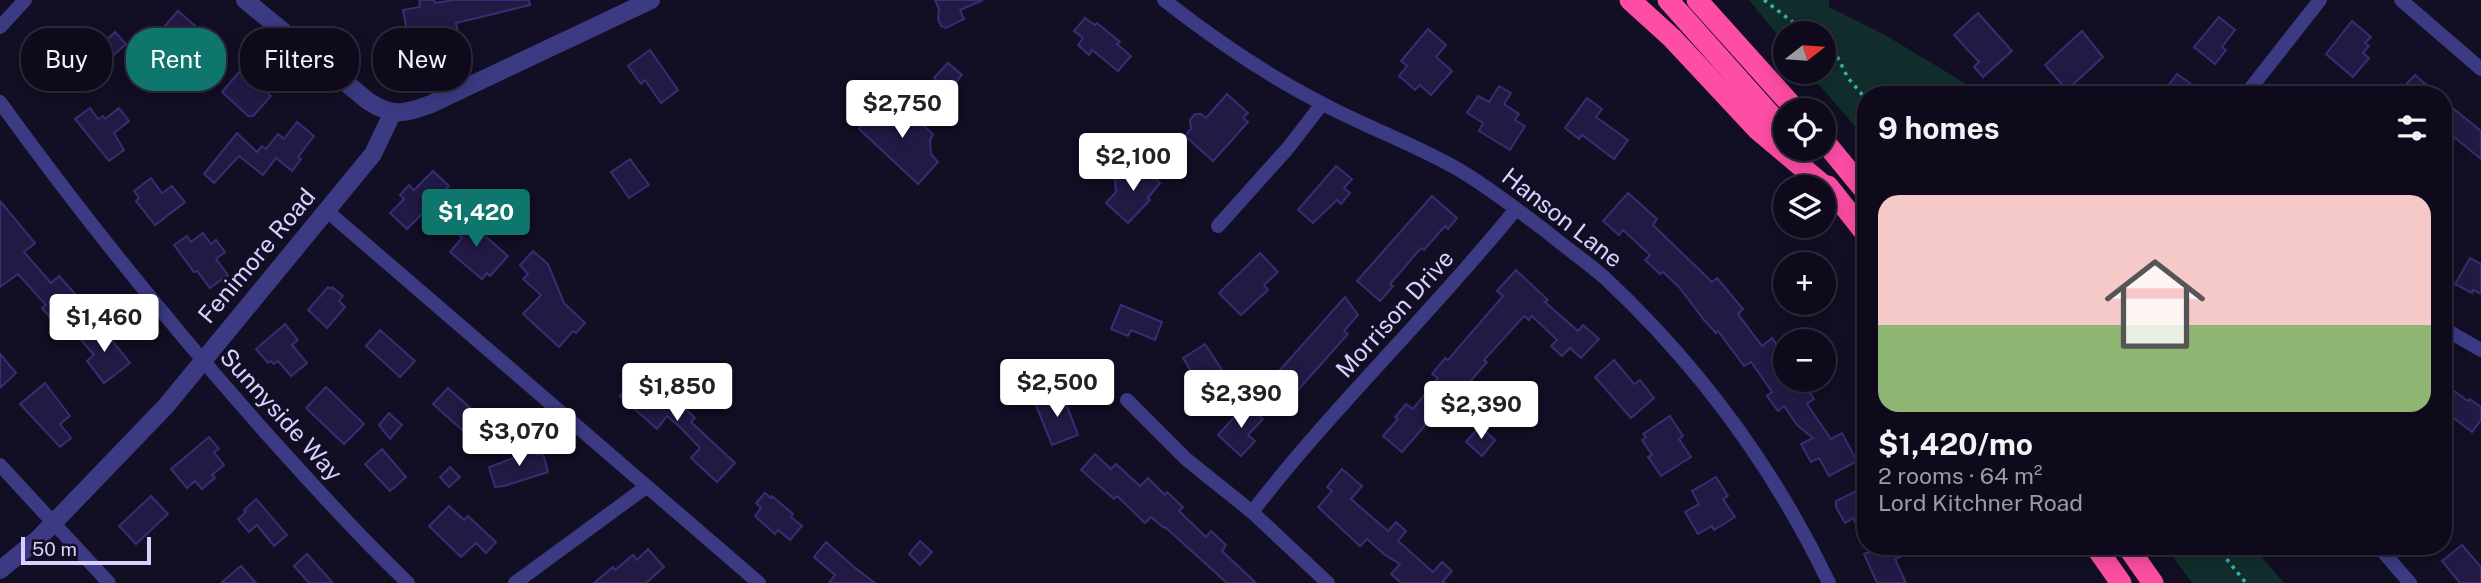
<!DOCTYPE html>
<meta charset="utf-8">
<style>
:root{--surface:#0e0a1b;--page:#1c1828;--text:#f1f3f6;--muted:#9b9aa3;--line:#2e2b3a;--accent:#0f766e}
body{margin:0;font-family:"Public Sans",sans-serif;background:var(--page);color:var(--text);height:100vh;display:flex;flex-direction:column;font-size:26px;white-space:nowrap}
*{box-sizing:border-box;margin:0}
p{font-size:23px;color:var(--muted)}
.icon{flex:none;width:38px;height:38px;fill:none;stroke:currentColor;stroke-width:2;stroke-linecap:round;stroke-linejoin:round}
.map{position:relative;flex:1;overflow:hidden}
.details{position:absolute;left:1857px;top:86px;width:595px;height:469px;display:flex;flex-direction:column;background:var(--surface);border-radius:28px;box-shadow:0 4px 18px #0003,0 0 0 2px var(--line)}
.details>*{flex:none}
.hud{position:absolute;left:21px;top:28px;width:665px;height:63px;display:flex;gap:14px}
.needle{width:46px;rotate:73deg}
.tools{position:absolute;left:1773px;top:21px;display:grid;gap:14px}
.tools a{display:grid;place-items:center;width:63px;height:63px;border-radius:50%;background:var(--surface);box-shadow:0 4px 18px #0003,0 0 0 2px var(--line);font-size:35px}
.scale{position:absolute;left:21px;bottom:18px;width:130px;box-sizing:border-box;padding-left:7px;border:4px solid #d6d1ff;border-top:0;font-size:19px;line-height:24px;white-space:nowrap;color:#d6d1ff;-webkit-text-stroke:5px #120e24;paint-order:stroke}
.price{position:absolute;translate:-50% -60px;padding:0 16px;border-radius:7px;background:#fff;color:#222;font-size:23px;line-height:46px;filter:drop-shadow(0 2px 4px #0008)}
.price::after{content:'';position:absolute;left:50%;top:42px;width:21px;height:16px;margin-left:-10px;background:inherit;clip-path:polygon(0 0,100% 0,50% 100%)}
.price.on{background:var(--accent);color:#fff}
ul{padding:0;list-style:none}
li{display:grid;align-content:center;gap:14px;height:371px;padding:0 21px}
li span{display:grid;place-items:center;height:217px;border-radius:21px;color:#555}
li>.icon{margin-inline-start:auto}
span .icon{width:126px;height:126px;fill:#fffc;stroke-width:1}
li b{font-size:30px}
h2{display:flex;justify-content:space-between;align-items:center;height:84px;padding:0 21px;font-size:30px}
.chip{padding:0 24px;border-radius:28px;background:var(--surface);box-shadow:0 4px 18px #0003,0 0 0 2px var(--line);font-size:24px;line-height:63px}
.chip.on{background:var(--accent);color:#fff}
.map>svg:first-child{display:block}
.green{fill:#112e2c}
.building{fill:#221a45;stroke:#392d71;stroke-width:2}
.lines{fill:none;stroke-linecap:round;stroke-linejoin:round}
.path{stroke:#2fb5ab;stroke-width:3.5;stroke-dasharray:3.5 5;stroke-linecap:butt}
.minor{stroke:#3b3a83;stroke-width:14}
.tertiary{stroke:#3b3a83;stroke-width:18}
.motorway{stroke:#fe4da5;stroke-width:21}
.labels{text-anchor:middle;stroke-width:5;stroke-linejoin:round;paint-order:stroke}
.street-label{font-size:24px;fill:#d6d1ff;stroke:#120e24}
</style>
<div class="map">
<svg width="2481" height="583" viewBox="0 0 2481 583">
<rect width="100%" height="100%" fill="#120e24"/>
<g class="green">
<path d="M1749,0H1829V7L1885,35L1983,94H1866L1865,138L1808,72H1824V33H1785V44Z"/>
<path d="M2165,546H2252L2284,583H2192Z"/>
</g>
<g class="building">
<path d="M419,0H434L435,3L454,0H529L530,5L456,23L460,43L442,46L438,30L408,36L403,10L420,7Z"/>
<path d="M935,0H983L960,10L964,19L946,28L941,26L938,19L939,9Z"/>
<path d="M178,11L213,41L198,59L192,53L181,60L157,35Z"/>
<path d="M1978,13L2012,51L1983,77L1974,67L1979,62L1954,35Z"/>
<path d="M2219,17L2235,30L2222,47L2226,50L2215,64L2194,47Z"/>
<path d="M1085,18L1095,25L1097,23L1120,42L1117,44L1131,56L1118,71L1092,50L1089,55L1078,45L1083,38L1074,31Z"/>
<path d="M2352,21L2371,37L2365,43L2369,46L2363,53L2369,58L2353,77L2326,54Z"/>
<path d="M1428,29L1446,45L1436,57L1452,71L1431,95L1420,85L1415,90L1399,76L1407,66L1401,61Z"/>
<path d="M2082,31L2103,57L2067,90L2045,65Z"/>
<path d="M115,32L126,44L114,55L102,44Z"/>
<path d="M60,36L75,50L48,79L33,65L44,54L37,48L47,37L53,43Z"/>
<path d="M650,50L678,90L661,103L645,80L641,84L628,66Z"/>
<path d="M948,63L962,75L949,91L934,78Z"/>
<path d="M240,71L271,96L253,116H248L222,92Z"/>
<path d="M2177,74L2194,86L2188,94H2162Z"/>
<path d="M2415,75L2437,94H2397Z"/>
<path d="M1499,86L1511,93L1504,104L1519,114L1515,120L1525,126L1510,150L1479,131L1483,123L1467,113L1478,96L1489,102Z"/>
<path d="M1227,94L1248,113L1243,118L1248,122L1213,161L1185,136L1191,129L1190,120L1195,114H1201L1206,118Z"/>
<path d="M1587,98L1602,109L1596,117L1628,140L1614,159L1582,135L1579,139L1565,128Z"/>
<path d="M895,100L933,134L930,141L931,154L938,162L918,184L859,129L879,107L885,112Z"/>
<path d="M2443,100L2481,131V159L2443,128Z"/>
<path d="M90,108L98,119L103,116L105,119L119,108L129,121L114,133L124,150L109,161L75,119Z"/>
<path d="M297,122L314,136L298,157L301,159L292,171L276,158L263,175L239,156L214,183L204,174L237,133L257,152L262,146L266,149L278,134L284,139Z"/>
<path d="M630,159L649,185L629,198L611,172Z"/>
<path d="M1141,166L1160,183L1148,198L1150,200L1128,223L1106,203L1116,192L1115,180L1119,176L1133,174Z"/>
<path d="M1336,166L1352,179L1344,188L1350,193L1341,204L1337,200L1313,223L1298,210Z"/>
<path d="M433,171L449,186L437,198L442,203L428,216L424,212L407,229L390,213L404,199L400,195L409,185L414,190Z"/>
<path d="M151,178L162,193L172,186L185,202L155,225L136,201L139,198L134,191Z"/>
<path d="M1628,193L1657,219L1653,225L1712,282L1717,278L1743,309L1738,314L1762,346L1772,338L1782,352L1773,359L1785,375V380H1790L1798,390L1805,385L1814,399L1807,404L1831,439L1842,433L1857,461L1829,476L1819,458L1811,462L1801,444L1813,438L1797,425L1784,406L1778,411L1767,396L1772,392L1751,362L1744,366L1718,331L1716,333L1704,320L1679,287L1663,272L1660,274L1645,260L1650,255L1623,230L1619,235L1603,221Z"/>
<path d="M1432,196L1457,218L1448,229L1445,226L1424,250L1421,248L1390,284L1393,286L1380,301L1357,281Z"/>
<path d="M0,201L35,243L24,252L51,283L59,276L84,304L58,327L42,308L46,305L18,274L0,287Z"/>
<path d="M465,213L477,224L475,227L508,256L490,276L487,273L482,279L450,252L462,238L452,228Z"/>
<path d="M203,233L211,244L216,240L225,252L216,259L228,275L210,288L197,271L194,272L174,245L187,236L191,242Z"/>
<path d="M533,251L548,264L564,303L585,323L576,333L573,331L559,347L523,314L541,295L523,279L528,274L520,265Z"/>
<path d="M1260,253L1278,272L1264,285L1268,290L1241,315L1219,293Z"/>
<path d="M2470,258L2481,264V294L2473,290L2472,293L2455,284Z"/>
<path d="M1516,270L1548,300L1545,302L1578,331L1583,325L1599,339L1581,358L1570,348L1562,356L1551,346L1557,340L1532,316L1529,320L1524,316L1484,360L1487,362L1468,384L1474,389L1457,408L1450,416L1440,408L1402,452L1383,436L1398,419L1395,417L1406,404L1413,409L1438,378L1432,374L1445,358L1448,360L1503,296L1497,291Z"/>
<path d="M328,287L331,289L332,287L343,296L339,301L345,307L327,328L308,310Z"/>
<path d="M1345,297L1358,315L1344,331L1348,334L1291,398L1271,380Z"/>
<path d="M1121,305L1162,322L1155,340L1131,330L1128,336L1111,329Z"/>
<path d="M285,324L298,340L292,345L307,363L291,376L278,361L274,364L271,361L268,363L256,349Z"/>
<path d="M100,325L130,363L104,383L87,361L94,355L81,340Z"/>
<path d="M380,330L415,361L400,377L366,346Z"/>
<path d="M1205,344L1228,379L1213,390L1201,372L1194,376L1183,358Z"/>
<path d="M0,354L16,373L0,388Z"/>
<path d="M1614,360L1634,384L1640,380L1654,398L1631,418L1595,377Z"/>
<path d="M637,377L654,392L665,380L684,396L680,404L695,418L691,422L735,463L717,482L691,458L700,448L682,429L667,416L657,429L620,396Z"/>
<path d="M45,383L70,416L60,424L71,438L60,447L20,404Z"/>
<path d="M2443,383L2468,401L2470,399L2481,407V420L2472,432L2443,410Z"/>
<path d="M326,387L364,424L344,444L306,408Z"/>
<path d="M448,388L485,421L470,437L433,404Z"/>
<path d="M1062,393L1078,435L1052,445L1035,403Z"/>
<path d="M1246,404L1263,419L1248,435L1255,441L1241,456L1218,435Z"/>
<path d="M389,413L402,425L390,439L379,425Z"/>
<path d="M1670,416L1683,436L1679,439L1691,457L1661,476L1648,457L1652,455L1642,440L1646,437L1643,434Z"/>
<path d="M1480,426L1495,440L1482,456L1466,442Z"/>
<path d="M209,437L219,449L214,452L224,465L212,475L215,478L202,489L195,481L187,488L171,469Z"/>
<path d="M535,447L537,455L543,453L548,472L504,486L495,487L489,467L519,456L518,452Z"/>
<path d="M382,449L406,477L390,491L365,464Z"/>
<path d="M1095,454L1111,469L1116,464L1140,486L1148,478L1165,495L1167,492L1183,507L1179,511L1206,537L1211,531L1226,545L1222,551L1256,583H1227L1165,527L1164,528L1151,517L1145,523L1117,496L1114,499L1081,470Z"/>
<path d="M450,467L460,477L449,487L440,477Z"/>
<path d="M1342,469L1362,486L1351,499L1388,531L1396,522L1406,531L1398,541L1433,572L1442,562L1452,571L1443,581L1445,583H1401L1391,574L1400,564L1385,555L1367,539L1360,546L1318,507L1332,491L1327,487Z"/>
<path d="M1716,477L1728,496L1723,499L1735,517L1714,530L1712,526L1698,534L1685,512L1699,504L1692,491Z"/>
<path d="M1866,486V543L1853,518L1845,523L1836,507V501Z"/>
<path d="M765,493L771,498L772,496L793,514L791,517L802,526L790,540L778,530L775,534L755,516L761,508L756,503Z"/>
<path d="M151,496L168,514L136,544L119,526Z"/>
<path d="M256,499L287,535L274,546L257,525L249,532L238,519L246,512L244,510Z"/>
<path d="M449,506L464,520L468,516L496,542L486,553L476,543L461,557L429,526Z"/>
<path d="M920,541L932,552L920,565L909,554Z"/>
<path d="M826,542L854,567L875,583H829L835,575L814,557Z"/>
<path d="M2462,545L2481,567V583H2460L2442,561Z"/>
<path d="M1883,546H1926L1895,559L1906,583H1877L1864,554Z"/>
<path d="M648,549L664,567L646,583H594L613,567L615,570L633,555L637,560Z"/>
<path d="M307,554L333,583H309L294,566Z"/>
<path d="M241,566L256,583H221Z"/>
</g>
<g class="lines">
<g class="path">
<path d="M1764,0L1807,33"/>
<path d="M1824,46L1838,58L1848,78L1866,99"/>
<path d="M2216,546L2246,583"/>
</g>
<g class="minor">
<path d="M1164,0C1214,39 1266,75 1323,104C1368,128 1417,145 1461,171C1491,189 1519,211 1547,232C1566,248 1587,262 1605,278C1698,365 1774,468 1829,583"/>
<path d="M2401,0L2481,69"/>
<path d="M0,27L25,0"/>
<path d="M2246,94L2320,0"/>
<path d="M0,102C83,217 172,327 266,433C312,484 358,535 408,583"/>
<path d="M327,211L759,583"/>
<path d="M1218,226L1288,148L1322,104"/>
<path d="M2443,328L2481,350"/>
<path d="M1127,400L1186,459L1252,512L1328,583"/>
<path d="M0,465L109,583"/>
<path d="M1252,512C1334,406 1432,313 1516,209"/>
<path d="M2378,546L2410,583"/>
<path d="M515,583L646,487"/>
</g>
<g class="tertiary">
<path d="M245,0L368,101C392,117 405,114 431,104L651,0"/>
<path d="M0,570L38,539L166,406L373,154L392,114"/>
</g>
<g class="motorway">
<path d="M1630,0L1672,38L1758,130L1835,195"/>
<path d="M1668,0L1785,131"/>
<path d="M1697,0L1796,110"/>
<path d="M1824,141L1866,192"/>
<path d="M1828,186L1866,234"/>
<path d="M2095,546L2121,583"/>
<path d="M2127,546L2153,583"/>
</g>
</g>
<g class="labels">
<g class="street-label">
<text transform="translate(1562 218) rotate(38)" y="8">Hanson Lane</text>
<text transform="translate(257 256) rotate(-50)" y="8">Fenimore Road</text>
<text transform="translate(1395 314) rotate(-48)" y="8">Morrison Drive</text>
<text transform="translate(281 415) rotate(48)" y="8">Sunnyside Way</text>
</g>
</g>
</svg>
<div class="tools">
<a><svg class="needle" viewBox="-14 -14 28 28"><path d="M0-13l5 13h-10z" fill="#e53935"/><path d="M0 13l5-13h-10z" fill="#9b9aa3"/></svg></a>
<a><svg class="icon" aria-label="locate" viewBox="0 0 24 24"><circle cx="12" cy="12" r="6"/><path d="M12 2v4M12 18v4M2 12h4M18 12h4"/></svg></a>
<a><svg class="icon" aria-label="layers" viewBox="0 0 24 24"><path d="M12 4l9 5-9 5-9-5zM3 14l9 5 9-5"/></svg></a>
<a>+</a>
<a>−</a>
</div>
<div class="scale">50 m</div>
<b class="price" style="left:902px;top:140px">$2,750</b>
<b class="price" style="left:1133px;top:193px">$2,100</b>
<b class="price on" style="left:476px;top:249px">$1,420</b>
<b class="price" style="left:104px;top:354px">$1,460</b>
<b class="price" style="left:1057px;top:419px">$2,500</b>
<b class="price" style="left:677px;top:423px">$1,850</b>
<b class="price" style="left:1241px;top:430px">$2,390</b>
<b class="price" style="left:1481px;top:441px">$2,390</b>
<b class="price" style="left:519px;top:468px">$3,070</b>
<div class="hud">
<a class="chip">Buy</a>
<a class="chip on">Rent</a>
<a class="chip">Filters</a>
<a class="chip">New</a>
</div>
<section class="details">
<h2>9 homes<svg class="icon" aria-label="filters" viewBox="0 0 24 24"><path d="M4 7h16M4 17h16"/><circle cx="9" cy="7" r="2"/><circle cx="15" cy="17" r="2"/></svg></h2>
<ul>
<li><span style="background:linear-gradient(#f6c9c9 60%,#8fb573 0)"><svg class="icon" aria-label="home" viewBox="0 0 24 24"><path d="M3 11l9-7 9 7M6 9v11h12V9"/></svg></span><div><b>$1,420/mo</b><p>2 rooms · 64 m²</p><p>Lord Kitchner Road</p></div></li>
</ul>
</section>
</div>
